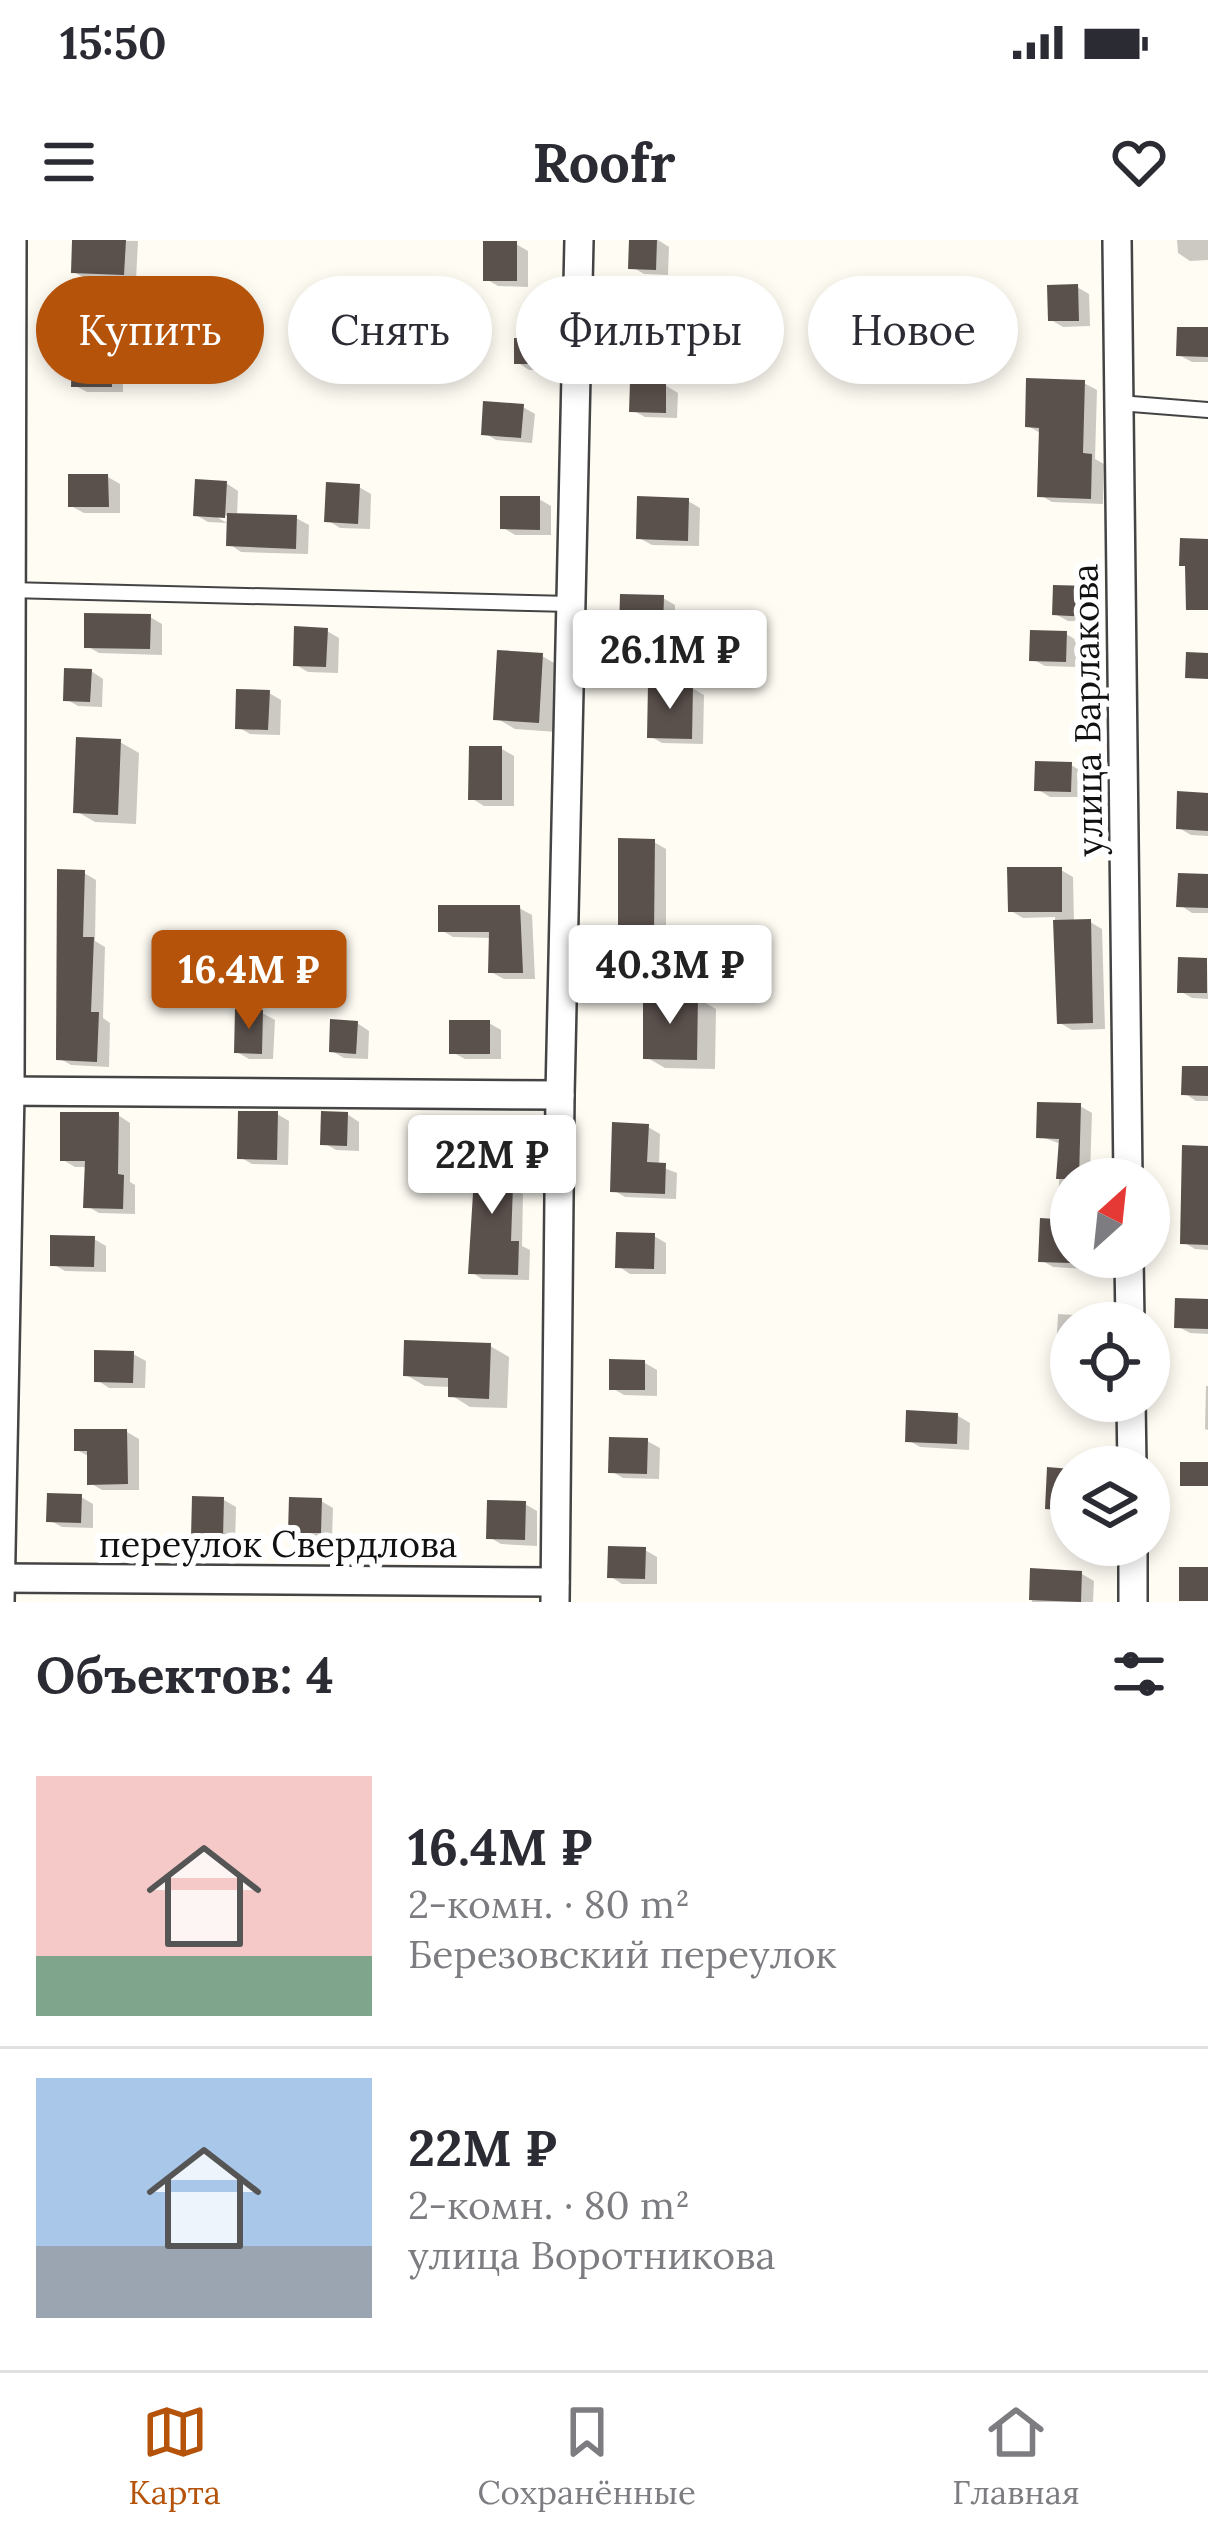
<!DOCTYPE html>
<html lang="ru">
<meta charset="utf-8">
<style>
:root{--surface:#fff;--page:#f2f2f3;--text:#2b2b33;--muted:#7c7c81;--line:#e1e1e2;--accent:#b45309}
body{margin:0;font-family:Lora,serif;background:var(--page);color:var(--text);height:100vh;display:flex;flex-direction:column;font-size:45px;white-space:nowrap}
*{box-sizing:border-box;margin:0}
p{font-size:39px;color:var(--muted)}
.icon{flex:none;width:66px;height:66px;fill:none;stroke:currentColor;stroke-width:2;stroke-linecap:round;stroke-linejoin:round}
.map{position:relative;height:1362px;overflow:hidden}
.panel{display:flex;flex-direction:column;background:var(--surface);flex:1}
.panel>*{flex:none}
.top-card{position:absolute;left:36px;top:36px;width:1137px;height:108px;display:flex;gap:24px}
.needle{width:78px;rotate:27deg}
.tools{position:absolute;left:1050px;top:918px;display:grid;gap:24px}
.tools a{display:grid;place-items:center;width:120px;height:120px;border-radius:50%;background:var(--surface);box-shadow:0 6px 18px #0003;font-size:60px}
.price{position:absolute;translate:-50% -102px;padding:0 27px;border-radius:12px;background:#fff;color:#222;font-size:39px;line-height:78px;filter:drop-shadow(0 3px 6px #0008)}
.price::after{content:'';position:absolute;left:50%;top:72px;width:36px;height:27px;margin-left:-18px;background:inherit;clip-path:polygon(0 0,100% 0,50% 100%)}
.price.selected{background:var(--accent);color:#fff}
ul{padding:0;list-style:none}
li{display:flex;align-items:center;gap:36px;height:300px;padding:0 36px}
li+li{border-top:3px solid var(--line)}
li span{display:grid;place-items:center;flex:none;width:336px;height:240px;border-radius:0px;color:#555}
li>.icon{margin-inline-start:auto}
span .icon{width:144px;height:144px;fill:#fffc;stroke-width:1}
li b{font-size:51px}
h2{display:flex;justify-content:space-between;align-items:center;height:144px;padding:0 36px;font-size:51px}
.tag{padding:0 42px;border-radius:54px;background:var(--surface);box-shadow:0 6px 18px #0003;font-size:42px;line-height:108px}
.tag.selected{background:var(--accent);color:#fff}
.status{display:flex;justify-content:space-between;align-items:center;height:84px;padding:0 60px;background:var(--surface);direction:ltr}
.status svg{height:33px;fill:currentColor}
header{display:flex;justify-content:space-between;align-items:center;height:156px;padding:0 36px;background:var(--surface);font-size:54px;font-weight:800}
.tabs{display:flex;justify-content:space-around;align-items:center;height:168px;border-top:3px solid var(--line);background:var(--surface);font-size:33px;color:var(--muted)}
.tabs a{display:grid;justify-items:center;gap:6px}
.tabs .selected{color:var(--accent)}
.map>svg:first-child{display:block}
.shadow{fill:#0003}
.building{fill:#5a504c}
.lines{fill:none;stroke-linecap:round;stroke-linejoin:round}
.service-casing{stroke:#444;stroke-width:18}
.minor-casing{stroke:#444;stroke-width:32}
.service{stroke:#fff;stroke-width:14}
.minor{stroke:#fff;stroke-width:27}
.labels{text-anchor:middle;stroke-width:12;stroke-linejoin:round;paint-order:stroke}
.street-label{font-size:36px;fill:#111;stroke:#fff}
</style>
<div class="status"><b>15:50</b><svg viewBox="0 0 49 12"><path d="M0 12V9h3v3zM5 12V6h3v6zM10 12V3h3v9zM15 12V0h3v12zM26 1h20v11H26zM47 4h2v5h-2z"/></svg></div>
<header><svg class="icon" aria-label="menu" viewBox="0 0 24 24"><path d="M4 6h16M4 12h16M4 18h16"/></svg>Roofr<svg class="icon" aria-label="heart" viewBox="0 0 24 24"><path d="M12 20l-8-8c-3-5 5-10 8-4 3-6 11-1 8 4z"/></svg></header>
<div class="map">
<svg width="1208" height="1362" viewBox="0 0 1208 1362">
<rect width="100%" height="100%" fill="#fffcf4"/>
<g class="shadow">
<path d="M75,0L138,1L136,40L86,39L74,32Z"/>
<path d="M632,0H658L669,7L668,35L644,34L632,27Z"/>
<path d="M1177,0H1208V20L1190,21L1178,13Z"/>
<path d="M516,4L528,11V47L498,46L486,39Z"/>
<path d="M1077,47L1089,54L1090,86L1063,87L1051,80Z"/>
<path d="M647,83L659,91L658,119L634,118L622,111Z"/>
<path d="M1208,90V122H1192L1179,115Z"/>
<path d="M545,101L557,108V129L529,130L517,122Z"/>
<path d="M111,116L123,123V152H87L74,145Z"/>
<path d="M1084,143L1097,150L1095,219L1104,224L1103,264L1052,262L1040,255L1042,194L1028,186Z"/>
<path d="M665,145L678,153L677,178L645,177L632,170Z"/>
<path d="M523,167L535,174L532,203L496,200L484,193Z"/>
<path d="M108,237L120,244V273H84L71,266Z"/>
<path d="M226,243L238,251L237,276L296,278L309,285L308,314L241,312L229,304L230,278L213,268L210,273L227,283L208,282L196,275Z"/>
<path d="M359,247L371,254L370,289L340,288L327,280Z"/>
<path d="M539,259L551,266V295H515L502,287Z"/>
<path d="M688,261L700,268L699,306L652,305L639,298Z"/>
<path d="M1089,349L1101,356L1100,382L1068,381L1055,374Z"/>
<path d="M663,358L675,365V397L634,396L622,389Z"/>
<path d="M150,377L162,384V415L99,413L87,406Z"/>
<path d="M327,391L339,398L338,433L308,432L296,425Z"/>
<path d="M1066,394L1078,401L1077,427L1045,426L1032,419Z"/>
<path d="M542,416L561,427L557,492L515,489L496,478Z"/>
<path d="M91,431L103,439L102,467L78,466L66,459Z"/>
<path d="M692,448L704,455L703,504L662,503L650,496Z"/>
<path d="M269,453L281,460L280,495L250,494L238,487Z"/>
<path d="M120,502L139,513L136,584L95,582L76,571Z"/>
<path d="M502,509L514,516V566H484L471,558Z"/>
<path d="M1071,525L1083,532L1082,557H1050L1037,549Z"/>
<path d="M1208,556V596L1191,595L1179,588Z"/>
<path d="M654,602L666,609V697L633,696L621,689Z"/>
<path d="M1061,630L1073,637L1074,683L1090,682L1102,689L1105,789L1072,790L1060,783L1055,677L1023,678L1011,671Z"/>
<path d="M84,633L96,640L95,701L105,707L103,778L110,783L109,827L71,825L59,818Z"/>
<path d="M1208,637V673H1192L1180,665Z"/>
<path d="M519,668L532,675L535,739H504L491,732L492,698L453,697L441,690Z"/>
<path d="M1207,721L1208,759L1192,758L1180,751Z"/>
<path d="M321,730L334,737L333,765L308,764L296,757Z"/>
<path d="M697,758L716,769L715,829L665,828L646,817Z"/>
<path d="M262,773L275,780L273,819H249L237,812Z"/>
<path d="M357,783L369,791L368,819L344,818L332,811Z"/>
<path d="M489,783L501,790V819H465L452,812Z"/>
<path d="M1208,829V861H1196L1184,853Z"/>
<path d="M1080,866L1092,873L1090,936L1096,939H1071V1017H1086V1029L1053,1027L1041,1020L1057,982L1061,904L1039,896Z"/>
<path d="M277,874L289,881L288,925L252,924L240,917Z"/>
<path d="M347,874L359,882V911L336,910L324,903Z"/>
<path d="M118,875L130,883V942L135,945V974L99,973L87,966V927H75L63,920Z"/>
<path d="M648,887L660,894L659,926L677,933L676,959L625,957L613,950Z"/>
<path d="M502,909L513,915V949L523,954L522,1006L530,1010L529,1040L482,1039L471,1032Z"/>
<path d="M1208,909V1010L1195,1009L1183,1002Z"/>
<path d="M654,996L666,1003V1034H630L618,1026Z"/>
<path d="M94,999L106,1006V1032L65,1031L53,1024Z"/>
<path d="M1208,1062V1094L1190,1093L1177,1086Z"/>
<path d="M1058,1074L1091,1076L1104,1083H1071V1120L1056,1113Z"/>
<path d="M490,1106L509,1117L507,1168L470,1167L451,1155V1147L425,1146L406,1135Z"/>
<path d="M133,1114L146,1121L145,1148H109L97,1140Z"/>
<path d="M645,1123L657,1130V1156L624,1155L612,1148Z"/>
<path d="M1206,1146H1208V1190L1205,1189Z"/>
<path d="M958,1176L970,1183L969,1210L920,1207L908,1200Z"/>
<path d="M127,1192L139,1199V1250H102L90,1243V1217L77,1210Z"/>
<path d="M647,1201L660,1208L659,1239L623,1238L611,1231Z"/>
<path d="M81,1257L93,1264V1288L62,1287L49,1280Z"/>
<path d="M224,1260L236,1267L235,1303H207L195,1296Z"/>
<path d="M321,1261L333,1268L332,1299L303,1298L291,1291Z"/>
<path d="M525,1264L537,1271V1306L501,1304L489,1297Z"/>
<path d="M645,1310L657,1317V1344H622L610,1336Z"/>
<path d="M1033,1331L1082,1334L1094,1341L1093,1362H1032Z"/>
</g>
<g class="building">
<path d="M72,0H126L124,35L71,33Z"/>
<path d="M629,0H657L656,30L628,29Z"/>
<rect x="483" y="1" width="34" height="40"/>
<path d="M1078,44L1079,81H1048L1047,45Z"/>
<path d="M620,80H648L647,114L619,113Z"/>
<path d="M1177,87H1208V117L1176,116Z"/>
<path d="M514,98H545L546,124H514Z"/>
<path d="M72,113H112V147H71Z"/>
<path d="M1026,138L1085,140L1083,213L1092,214L1091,259L1037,257L1039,188L1025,187Z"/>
<path d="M630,142H666V173L629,172Z"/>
<path d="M483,161L524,164L521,198L481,195Z"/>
<path d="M68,234H108L109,267H68Z"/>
<path d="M195,239L227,241L225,278L193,276Z"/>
<path d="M326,242L360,244L358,284L324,282Z"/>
<path d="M500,256H540V290L500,289Z"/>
<path d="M637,256L689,258L688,301L636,299Z"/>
<path d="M227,273L297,275L296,309L226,306Z"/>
<path d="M1180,298L1208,299V370H1186L1185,326H1179Z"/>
<path d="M1053,345L1090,346L1089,377L1052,375Z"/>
<path d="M620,354L664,355L663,392L619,391Z"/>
<path d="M84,373L151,374L150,409L84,408Z"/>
<path d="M294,386L328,388L326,427L293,426Z"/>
<path d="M1030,390L1067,391L1066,422L1029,421Z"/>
<path d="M497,410L543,413L539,483L493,480Z"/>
<path d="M1186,412L1208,413V439L1185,438Z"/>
<path d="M64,428L92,429L90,462L63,461Z"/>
<path d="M648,444L693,445L692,499L647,498Z"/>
<path d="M236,449L270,450L268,490L235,489Z"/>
<path d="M76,497L121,499L118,575L73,573Z"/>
<path d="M469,506H502V560H468Z"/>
<path d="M1035,521L1072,522L1071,552L1034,551Z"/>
<path d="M1177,551L1208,553V591L1176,589Z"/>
<path d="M618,598L655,599L654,692L618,691Z"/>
<path d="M1007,627H1062V672H1008Z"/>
<path d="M57,629L85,630L83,697H94L91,772H99L97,822L56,820Z"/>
<path d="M1178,633L1208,634V668L1176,667Z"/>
<path d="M438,665H520L523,733H488L489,692H438Z"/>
<path d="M1091,679L1093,783L1057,784L1053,680Z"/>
<path d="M1178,717L1207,718V753H1177Z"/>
<path d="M294,725L322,727L321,760L293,759Z"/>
<path d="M643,754L698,755L697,820L643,819Z"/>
<path d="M235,769L263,770L262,814L234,813Z"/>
<path d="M330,779L358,781L356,814L329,812Z"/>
<rect x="449" y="780" width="41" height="34"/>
<path d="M1182,826H1208V856L1181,855Z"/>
<path d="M1037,862L1081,863L1079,939H1056L1059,899L1036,898Z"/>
<path d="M238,871H278L277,920L237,919Z"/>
<path d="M321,871L348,872L347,906L320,905Z"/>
<path d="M60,872H119L118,934L124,935L123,969L83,968L85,921H60Z"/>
<path d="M612,882L649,884L647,922L666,923L665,954L610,952Z"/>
<path d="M476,905L503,906V945H513L511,1001H519L518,1035L468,1034Z"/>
<path d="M1182,905L1208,906V1005L1180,1004Z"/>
<path d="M1040,978L1071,980V1023L1038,1022Z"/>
<path d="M616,992L655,993L654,1029L615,1028Z"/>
<path d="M50,995L95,996L94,1027L50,1026Z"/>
<path d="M1175,1058L1208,1059V1089L1174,1088Z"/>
<path d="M404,1100L491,1103L489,1159L448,1157V1138L403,1136Z"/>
<path d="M94,1110L134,1111L133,1143L94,1142Z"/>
<path d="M609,1119L645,1120V1150H609Z"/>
<path d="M906,1170L958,1173L957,1204L905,1202Z"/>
<path d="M74,1189H127L128,1244L87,1245V1211H74Z"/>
<path d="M609,1197L648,1198L647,1234L608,1233Z"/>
<rect x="1180" y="1222" width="28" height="24"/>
<path d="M1047,1227L1071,1229V1271L1045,1269Z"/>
<path d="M47,1253L82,1254L81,1283L46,1282Z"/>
<path d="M192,1256L224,1257L223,1298H191Z"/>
<path d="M289,1257L322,1258L321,1293H288Z"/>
<path d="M487,1260L526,1261L525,1300L486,1299Z"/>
<path d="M608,1306L646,1307L645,1339L607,1338Z"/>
<rect x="1179" y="1327" width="29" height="34"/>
<path d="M1030,1328L1082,1331L1081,1362L1029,1360Z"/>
</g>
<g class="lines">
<g class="service-casing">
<g id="service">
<path d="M1119,163L1208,170"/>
<path d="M9,350L571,364"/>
</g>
</g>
<g class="minor-casing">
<g id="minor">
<path d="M1117,0L1128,939"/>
<path d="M0,851L560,855"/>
<path d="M1129,1017L1130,1083"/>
<path d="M1131,1161L1132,1227"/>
<path d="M1133,1305V1362"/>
<path d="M0,1338L555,1342"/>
<path d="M0,1362L10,852L12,0"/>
<path d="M555,1362L560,855L579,0"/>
</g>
</g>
<use href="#service" class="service"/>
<use href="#minor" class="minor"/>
</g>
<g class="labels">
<g class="street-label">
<text transform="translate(1087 470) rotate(-91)" y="13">улица Варлакова</text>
<text x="278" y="1317">переулок Свердлова</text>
</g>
</g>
</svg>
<div class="tools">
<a><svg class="needle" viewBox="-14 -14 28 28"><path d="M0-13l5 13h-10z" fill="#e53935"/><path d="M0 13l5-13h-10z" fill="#7c7c81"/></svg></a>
<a><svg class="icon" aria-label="locate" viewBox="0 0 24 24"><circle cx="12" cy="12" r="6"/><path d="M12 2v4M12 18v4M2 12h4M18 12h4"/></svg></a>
<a><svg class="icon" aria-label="layers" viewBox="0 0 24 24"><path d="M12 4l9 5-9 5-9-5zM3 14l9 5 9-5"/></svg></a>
</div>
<b class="price" style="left:670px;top:472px">26.1M ₽</b>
<b class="price" style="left:670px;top:787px">40.3M ₽</b>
<b class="price selected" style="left:249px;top:792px">16.4M ₽</b>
<b class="price" style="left:492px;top:977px">22M ₽</b>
<div class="top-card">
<a class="tag selected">Купить</a>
<a class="tag">Снять</a>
<a class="tag">Фильтры</a>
<a class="tag">Новое</a>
</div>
</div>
<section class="panel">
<h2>Объектов: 4<svg class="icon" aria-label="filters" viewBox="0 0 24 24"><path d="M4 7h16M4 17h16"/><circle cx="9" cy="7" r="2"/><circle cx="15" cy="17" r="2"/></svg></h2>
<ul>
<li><span style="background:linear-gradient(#f6c9c9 75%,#7fa58c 0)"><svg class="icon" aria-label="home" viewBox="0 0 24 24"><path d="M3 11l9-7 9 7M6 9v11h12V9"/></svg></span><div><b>16.4M ₽</b><p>2-комн. · 80 m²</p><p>Березовский переулок</p></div></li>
<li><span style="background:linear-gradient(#a9c7e8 70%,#9aa5b1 0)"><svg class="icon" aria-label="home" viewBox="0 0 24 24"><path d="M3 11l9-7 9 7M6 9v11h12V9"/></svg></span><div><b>22M ₽</b><p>2-комн. · 80 m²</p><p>улица Воротникова</p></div></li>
</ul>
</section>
<nav class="tabs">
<a class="selected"><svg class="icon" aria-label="map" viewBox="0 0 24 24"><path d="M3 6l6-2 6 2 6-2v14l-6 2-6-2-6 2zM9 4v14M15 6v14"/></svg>Карта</a>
<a><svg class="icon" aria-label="saved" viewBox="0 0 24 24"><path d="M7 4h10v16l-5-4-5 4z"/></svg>Сохранённые</a>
<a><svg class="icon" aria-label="home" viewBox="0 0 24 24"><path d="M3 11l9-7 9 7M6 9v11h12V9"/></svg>Главная</a>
</nav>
